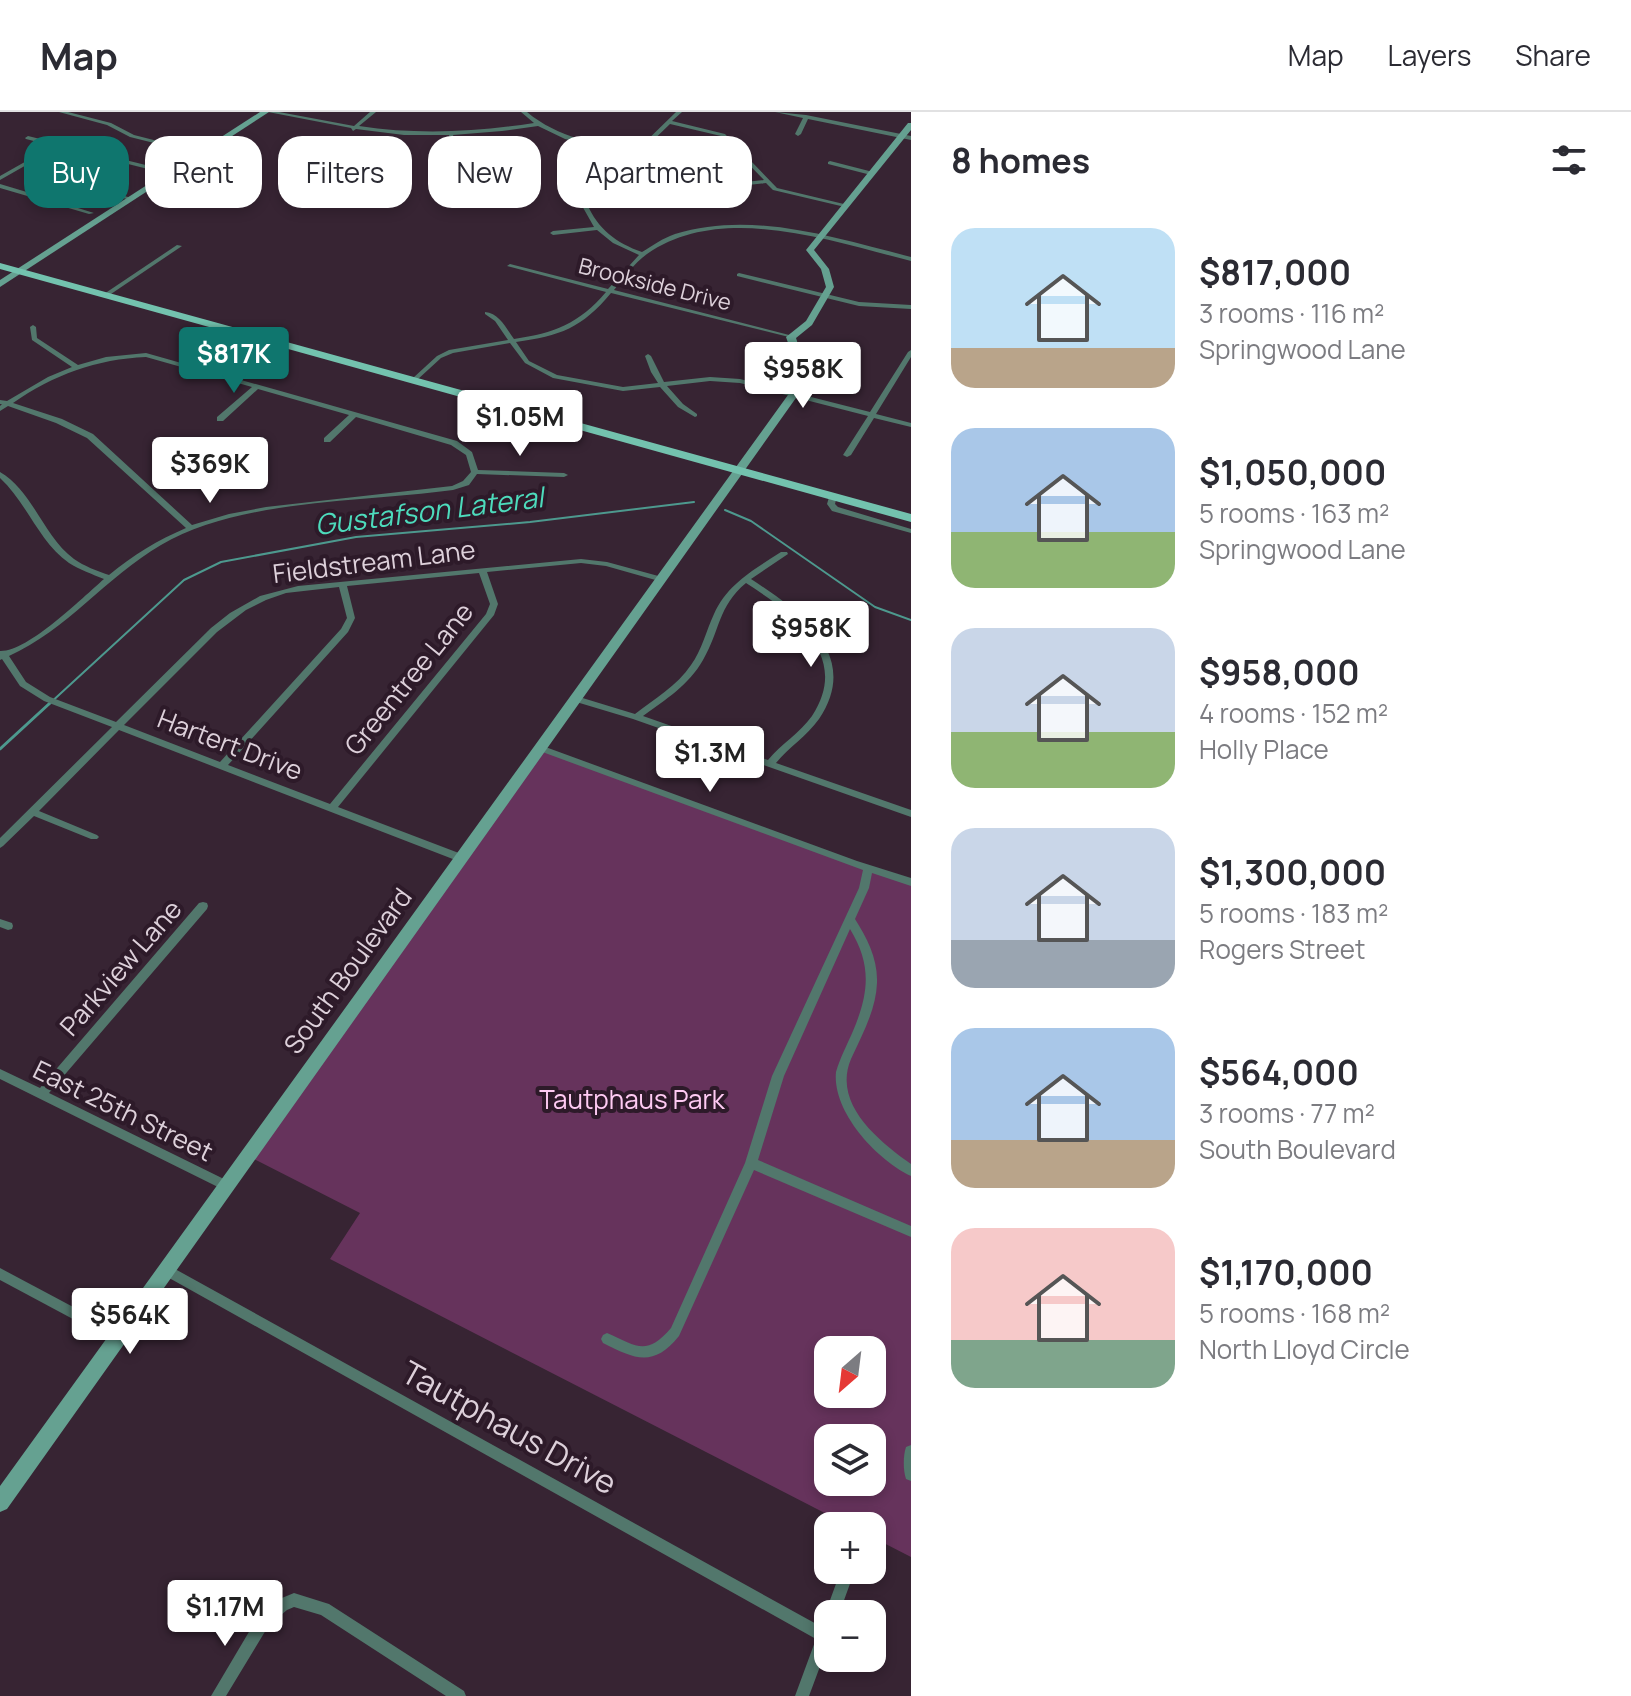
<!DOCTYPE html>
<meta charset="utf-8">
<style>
:root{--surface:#fff;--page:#f2f2f3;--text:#2b2b33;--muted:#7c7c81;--line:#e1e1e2;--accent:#0f766e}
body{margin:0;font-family:Manrope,sans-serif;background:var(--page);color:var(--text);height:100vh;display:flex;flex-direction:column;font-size:30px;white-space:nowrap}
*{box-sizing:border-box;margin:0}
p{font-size:26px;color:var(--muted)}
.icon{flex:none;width:44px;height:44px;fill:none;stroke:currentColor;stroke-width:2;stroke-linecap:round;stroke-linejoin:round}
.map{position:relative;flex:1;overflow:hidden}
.details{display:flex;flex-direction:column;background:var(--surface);width:720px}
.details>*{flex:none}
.hud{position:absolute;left:24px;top:24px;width:760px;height:72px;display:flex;gap:16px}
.needle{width:52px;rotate:208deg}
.controls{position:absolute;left:814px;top:1224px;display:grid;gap:16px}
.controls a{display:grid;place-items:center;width:72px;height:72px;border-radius:16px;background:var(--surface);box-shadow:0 4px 12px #0003;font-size:40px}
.price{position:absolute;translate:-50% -68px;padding:0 18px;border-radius:8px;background:#fff;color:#222;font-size:26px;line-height:52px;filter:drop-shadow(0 2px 4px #0008)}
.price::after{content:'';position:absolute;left:50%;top:48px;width:24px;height:18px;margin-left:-12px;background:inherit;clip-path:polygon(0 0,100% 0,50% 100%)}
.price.on{background:var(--accent);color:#fff}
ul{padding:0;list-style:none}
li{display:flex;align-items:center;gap:24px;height:200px;padding:0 40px}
li span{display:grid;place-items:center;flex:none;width:224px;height:160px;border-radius:24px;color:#555}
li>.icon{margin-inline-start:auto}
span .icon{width:96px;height:96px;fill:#fffc;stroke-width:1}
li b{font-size:34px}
h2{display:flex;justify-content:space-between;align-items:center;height:96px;padding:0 40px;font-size:34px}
.chip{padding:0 28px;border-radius:24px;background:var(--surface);box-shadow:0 4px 12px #0003;font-size:28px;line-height:72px}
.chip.on{background:var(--accent);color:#fff}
header{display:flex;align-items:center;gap:48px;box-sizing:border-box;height:112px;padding:0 40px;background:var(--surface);border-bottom:2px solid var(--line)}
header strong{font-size:38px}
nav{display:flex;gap:44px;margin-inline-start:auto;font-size:28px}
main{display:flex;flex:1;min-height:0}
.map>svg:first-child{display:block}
.green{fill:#66335c;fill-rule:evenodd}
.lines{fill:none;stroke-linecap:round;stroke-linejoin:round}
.stream-far1{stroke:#4d998e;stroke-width:2}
.stream{stroke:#4d998e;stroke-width:3}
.street{fill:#52776c;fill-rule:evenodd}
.secondary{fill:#65a191;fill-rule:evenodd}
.primary{fill:#73c2ae;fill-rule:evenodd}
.labels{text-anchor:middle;stroke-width:8;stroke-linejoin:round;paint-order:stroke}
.far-street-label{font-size:22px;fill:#ddd0da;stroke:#2d1a29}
.street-label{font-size:26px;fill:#ddd0da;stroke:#2d1a29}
.park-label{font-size:26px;fill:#ffcbf3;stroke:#2d1a29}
.water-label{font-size:28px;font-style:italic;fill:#4ddbbc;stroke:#2d1a29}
.near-street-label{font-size:32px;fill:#ddd0da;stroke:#2d1a29}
</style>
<header>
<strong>Map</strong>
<nav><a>Map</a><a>Layers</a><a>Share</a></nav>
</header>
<main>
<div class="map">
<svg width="911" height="1584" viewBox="0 0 911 1584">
<rect width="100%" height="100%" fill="#372433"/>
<path class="green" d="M540,636L911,770V1445L872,1425V1414H850L330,1147L360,1101L248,1044ZM828,1238H872V1282H828ZM828,1326H872V1370H828Z"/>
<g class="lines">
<g class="stream-far1">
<path d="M725,398L751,409L875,495L911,508"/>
<path d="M48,593L184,468L221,450L356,425L530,410L694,390"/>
</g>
<path class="stream" d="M0,637L50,591"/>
<g class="street">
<path d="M59,0H68L111,11L134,23L205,41L202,43L130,25L107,13Z"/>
<path d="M268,0H279L354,14L370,0H376L359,14C418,23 475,20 534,11L521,0H527C558,26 597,32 636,39L676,0H682L672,9L725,22L777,76L848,93L845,95L773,78L766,71L648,84L605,75L587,92C598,117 616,131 642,140C652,134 663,126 675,122C753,98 835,126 911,145V149C831,129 722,90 647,142C634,151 624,166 614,178L793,224V226L611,181C582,216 560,224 516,230L529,249L557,263L623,275L658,271L651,260L645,244L648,242L651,244L664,270L710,265L740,267L870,300L908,240L911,238V245L876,302L911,311V315L874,306L851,343L847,345L843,343L868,304L740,271L710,269L667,274L683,292L697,302V304L695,305L678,295L660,275L623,279L553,266L525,251L510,231L453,241L441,246L417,268H413V266L437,244L449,238L508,228L495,209L485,202V200C499,201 506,216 514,227C554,221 579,212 606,180L507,154L510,152L608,177L639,143L613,131L597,118L553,123L550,121L553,119L594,115L581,92L600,73L599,71H603L633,42L565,27L538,14L502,19L453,23L468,72L465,74L462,72L449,23H404L356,17L353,19L351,16ZM670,12L721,24L764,68L648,80L608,72L638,43L655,45V43L641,40Z"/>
<path d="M775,0L806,3L911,24V28L808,7L801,22L798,24L795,22L803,6Z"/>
<path d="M28,24L162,57L163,58L160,60L128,52L93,76L132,86V88L89,79L65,92L94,101L89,102L0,76V72L60,90L86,76L122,51L58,35L0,68V64L53,34L26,27L25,26Z"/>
<path d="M830,49L873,60L874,61L871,63L828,52V50Z"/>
<path d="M177,133L182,134L108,184H104V182Z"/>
<path d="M739,161L859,190L911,193V197L859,194L737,164V162Z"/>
<path d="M33,213L36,215L37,226L78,253L106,245L146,241L457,329L472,340L478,358L564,361L568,363L564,365L477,362L469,373L453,378C364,390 239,387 161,433C106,465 67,518 9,544L26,570L50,585L116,610L211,516L230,501L260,484L298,474L581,447L607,450L662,465V469H659L606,454L581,451L487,460L498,492L494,503L338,695L464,743L466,746L464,749H458L119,618L39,699L97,723L99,725L97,727H91L34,704L3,734L0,736V726L112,615L44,589L20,574L2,547L0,548V539C28,540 82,486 104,467C92,462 80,458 69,451C39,430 27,391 0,366V360C33,379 43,424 74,447C84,454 97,459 109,463C133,443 158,428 186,416L87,326L56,311L8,294L0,299V294L2,292H0V288L7,289L48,265L72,255L32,228L30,215ZM146,245L252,275L217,305V309H223L258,277L349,303L324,326V330H330L356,305L451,333L466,343L471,360L463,369L452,374L266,395L229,402L192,413L93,322L62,307L13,291C53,263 97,247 146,245ZM479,461L490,492L486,502L330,692L228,653L348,520L355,506L347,474ZM339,475L347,506L341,517L220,650L124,613L217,520L246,498L266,488L286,481Z"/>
<path d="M830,382H836L837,384L835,392L838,395L911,417V421L832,399L827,392Z"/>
<path d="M781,440H787L788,442L751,467C800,499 862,543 819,607C807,624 789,635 776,651L911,698V705L633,607L573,589L572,587L576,584L635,602C654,587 677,574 691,553C702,538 706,519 714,502C727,472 755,457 781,440ZM746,471C792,501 852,543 812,604C800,621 781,632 768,648L643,604C665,588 689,573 703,548C720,519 718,494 746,471Z"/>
<path d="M540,633L857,749L911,766V774L872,761L869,776L855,807C867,826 878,847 877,871C876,898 862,923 851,947C832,992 879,1029 911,1052V1064C877,1048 832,1000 836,960C840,946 847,933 853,919C869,881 872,853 850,817L784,964L758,1048L911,1114V1125L754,1058L679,1224C653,1256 635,1247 603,1231L601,1227L603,1223L607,1221C637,1234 646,1245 671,1216L745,1051L772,964L859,776L863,758L537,638L535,636Z"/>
<path d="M203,790L207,791L208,794L207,797L49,981L230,1070L232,1074L230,1078L226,1079L0,967V957L40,976L199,791Z"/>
<path d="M0,807L12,811L13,814L12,817L8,818L0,815Z"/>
<path d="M166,1152L820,1514L823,1508L827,1506L825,1502L841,1458H855L839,1502H828V1533L809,1584H795L816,1527L162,1162L160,1158L162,1154Z"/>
<path d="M0,1156L122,1221L124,1225L122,1229L118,1231L114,1229L0,1168Z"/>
<path d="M911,1333V1369L906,1367C903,1358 903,1344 906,1335Z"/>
<path d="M294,1481L329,1492L464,1579L466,1584H446L321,1503L294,1495L287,1498L269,1513L226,1584H211L259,1503L277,1488Z"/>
</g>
<g class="secondary">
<path d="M260,0H269L0,175V168Z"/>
<path d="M908,11H911V18L814,138L829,157L834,175L812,213L796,226L806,257L803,276L7,1397L0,1400V1374L793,276L797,257L786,225L806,209L826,175L821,157L806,138Z"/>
</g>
<path class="primary" d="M0,151L911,402V410L0,157Z"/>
</g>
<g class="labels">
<g class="far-street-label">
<text transform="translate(655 172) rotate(14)" y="8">Brookside Drive</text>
</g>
<g class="street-label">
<text transform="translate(374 450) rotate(-7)" y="9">Fieldstream Lane</text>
<text transform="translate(409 567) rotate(-51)" y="9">Greentree Lane</text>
<text transform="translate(230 633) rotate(21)" y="9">Hartert Drive</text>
<text transform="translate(121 856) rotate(-49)" y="9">Parkview Lane</text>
<text transform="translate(348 859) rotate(-54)" y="9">South Boulevard</text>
<text transform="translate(123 999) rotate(26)" y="9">East 25th Street</text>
</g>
<g class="park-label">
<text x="632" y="997">Tautphaus Park</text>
</g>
<g class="water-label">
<text transform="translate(429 399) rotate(-7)" y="10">Gustafson Lateral</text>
</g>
<g class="near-street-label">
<text transform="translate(509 1316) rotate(29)" y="11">Tautphaus Drive</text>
</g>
</g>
</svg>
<div class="controls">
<a><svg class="needle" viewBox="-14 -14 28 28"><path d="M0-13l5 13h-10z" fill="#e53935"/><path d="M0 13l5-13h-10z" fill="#7c7c81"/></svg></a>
<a><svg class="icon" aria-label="layers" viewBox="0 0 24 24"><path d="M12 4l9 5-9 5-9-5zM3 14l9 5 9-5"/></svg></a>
<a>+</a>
<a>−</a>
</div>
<b class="price on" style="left:234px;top:283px">$817K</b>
<b class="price" style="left:803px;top:298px">$958K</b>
<b class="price" style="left:520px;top:346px">$1.05M</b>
<b class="price" style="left:210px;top:393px">$369K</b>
<b class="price" style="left:811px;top:557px">$958K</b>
<b class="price" style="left:710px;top:682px">$1.3M</b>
<b class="price" style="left:130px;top:1244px">$564K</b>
<b class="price" style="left:225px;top:1536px">$1.17M</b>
<div class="hud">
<a class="chip on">Buy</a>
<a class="chip">Rent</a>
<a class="chip">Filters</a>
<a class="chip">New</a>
<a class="chip">Apartment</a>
</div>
</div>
<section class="details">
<h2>8 homes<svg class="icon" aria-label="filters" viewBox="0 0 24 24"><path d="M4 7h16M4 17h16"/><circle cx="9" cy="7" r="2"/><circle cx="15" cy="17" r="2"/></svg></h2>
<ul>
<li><span style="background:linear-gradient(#bfe0f5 75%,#b9a48a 0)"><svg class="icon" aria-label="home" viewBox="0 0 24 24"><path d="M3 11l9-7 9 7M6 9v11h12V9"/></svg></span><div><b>$817,000</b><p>3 rooms · 116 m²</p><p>Springwood Lane</p></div></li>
<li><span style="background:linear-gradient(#a9c7e8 65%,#8fb573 0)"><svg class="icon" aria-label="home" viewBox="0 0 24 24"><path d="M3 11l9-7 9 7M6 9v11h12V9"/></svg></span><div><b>$1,050,000</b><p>5 rooms · 163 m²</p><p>Springwood Lane</p></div></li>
<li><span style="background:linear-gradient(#c9d6e8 65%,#8fb573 0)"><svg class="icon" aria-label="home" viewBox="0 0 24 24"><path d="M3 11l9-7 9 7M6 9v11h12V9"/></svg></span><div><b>$958,000</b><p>4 rooms · 152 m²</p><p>Holly Place</p></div></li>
<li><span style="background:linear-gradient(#c9d6e8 70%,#9aa5b1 0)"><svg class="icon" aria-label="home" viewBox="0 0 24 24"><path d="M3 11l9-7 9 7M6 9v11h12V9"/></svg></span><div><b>$1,300,000</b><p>5 rooms · 183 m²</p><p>Rogers Street</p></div></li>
<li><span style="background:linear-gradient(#a9c7e8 70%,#b9a48a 0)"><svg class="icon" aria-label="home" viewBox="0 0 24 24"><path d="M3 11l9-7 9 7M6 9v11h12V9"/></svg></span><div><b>$564,000</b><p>3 rooms · 77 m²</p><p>South Boulevard</p></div></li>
<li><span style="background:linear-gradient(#f6c9c9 70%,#7fa58c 0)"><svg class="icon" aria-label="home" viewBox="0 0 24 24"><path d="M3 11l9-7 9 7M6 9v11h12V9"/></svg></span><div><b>$1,170,000</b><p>5 rooms · 168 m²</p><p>North Lloyd Circle</p></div></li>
</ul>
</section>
</main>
